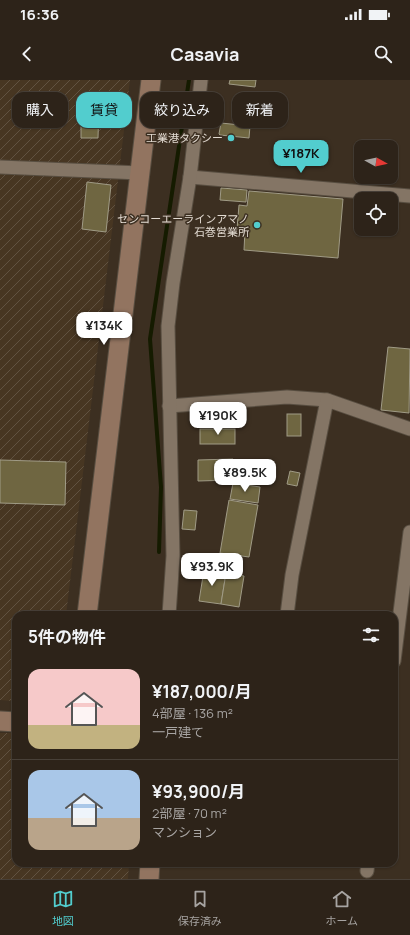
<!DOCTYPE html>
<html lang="ja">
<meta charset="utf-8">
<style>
:root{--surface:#2d2319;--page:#392f26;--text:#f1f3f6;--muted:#a7a4a2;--line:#484038;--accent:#52cdce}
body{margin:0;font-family:Manrope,"Noto Sans JP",sans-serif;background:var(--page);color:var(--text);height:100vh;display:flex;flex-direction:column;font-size:15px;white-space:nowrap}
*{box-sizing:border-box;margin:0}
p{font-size:13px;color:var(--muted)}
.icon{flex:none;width:22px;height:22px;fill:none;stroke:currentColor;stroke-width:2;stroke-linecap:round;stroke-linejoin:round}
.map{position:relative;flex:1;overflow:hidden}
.details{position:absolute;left:12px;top:531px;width:386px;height:256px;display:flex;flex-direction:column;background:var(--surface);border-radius:12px;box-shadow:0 1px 3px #0004,0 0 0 1px var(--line)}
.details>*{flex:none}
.top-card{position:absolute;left:12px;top:12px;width:386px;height:36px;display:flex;gap:8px}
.needle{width:26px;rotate:98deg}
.controls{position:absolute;left:354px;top:60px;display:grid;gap:8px}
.controls a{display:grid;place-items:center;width:44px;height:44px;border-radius:8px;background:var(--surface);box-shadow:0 1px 3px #0004,0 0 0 1px var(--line);font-size:20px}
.price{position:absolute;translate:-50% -34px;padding:0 9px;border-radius:8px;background:#fff;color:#222;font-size:13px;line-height:26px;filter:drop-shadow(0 1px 2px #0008)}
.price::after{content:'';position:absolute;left:50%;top:24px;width:12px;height:9px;margin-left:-6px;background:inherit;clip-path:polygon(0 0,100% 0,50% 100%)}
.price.active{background:var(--accent);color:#111}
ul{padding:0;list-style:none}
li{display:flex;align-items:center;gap:12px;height:100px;padding:0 16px}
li+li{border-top:1px solid var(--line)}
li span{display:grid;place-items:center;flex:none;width:112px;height:80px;border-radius:12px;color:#555}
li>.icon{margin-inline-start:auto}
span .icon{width:48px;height:48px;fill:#fffc;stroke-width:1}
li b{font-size:17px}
h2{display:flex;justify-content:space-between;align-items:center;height:48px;padding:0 16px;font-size:17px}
.tag{padding:0 14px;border-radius:12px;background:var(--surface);box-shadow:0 1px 3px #0004,0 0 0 1px var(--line);font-size:14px;line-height:36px}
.tag.active{background:var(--accent);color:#111}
.status{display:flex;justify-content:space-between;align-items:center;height:28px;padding:0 20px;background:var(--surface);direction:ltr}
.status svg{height:11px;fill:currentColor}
header{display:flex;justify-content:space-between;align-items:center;height:52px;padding:0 16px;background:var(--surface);font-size:18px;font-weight:700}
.tab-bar{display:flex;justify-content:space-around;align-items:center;height:56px;border-top:1px solid var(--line);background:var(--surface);font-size:11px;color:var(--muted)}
.tab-bar a{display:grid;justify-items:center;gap:2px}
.tab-bar .active{color:var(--accent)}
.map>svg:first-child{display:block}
.industrial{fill:url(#industrial-furrows)}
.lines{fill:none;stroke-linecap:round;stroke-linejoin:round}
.stream{stroke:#151b00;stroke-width:4}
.building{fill:#6f6641;stroke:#a09b86}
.street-casing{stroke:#584e41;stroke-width:15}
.secondary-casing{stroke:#584e41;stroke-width:21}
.street{stroke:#847565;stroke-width:13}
.secondary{stroke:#927460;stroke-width:19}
.poi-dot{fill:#52cdce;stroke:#3c2f21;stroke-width:1.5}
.labels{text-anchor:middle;stroke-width:3;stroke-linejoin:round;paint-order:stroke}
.poi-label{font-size:11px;fill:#e2dad1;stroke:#3c2f21;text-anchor:end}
</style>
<div class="status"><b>16:36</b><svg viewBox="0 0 49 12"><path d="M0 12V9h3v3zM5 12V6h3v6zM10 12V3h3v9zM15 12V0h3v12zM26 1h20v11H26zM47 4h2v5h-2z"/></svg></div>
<header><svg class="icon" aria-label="back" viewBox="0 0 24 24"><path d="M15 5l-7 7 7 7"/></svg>Casavia<svg class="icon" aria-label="search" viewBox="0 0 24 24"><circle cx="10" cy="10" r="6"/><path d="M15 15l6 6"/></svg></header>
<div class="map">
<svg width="410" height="799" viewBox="0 0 410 799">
<defs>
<pattern id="industrial-furrows" width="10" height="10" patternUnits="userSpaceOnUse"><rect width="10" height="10" fill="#473622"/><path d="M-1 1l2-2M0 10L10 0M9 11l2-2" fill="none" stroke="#615241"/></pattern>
</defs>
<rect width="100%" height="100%" fill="#3c2f21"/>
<g class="industrial">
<path d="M0,0H130L66,535H16V619L13,621L0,620Z"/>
<path d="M0,653H16V783H129L128,799H0Z"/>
</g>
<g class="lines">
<path class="stream" d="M159,472L161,407L150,259L189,0"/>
</g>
<g class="building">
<path d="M230,0H256L255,7L229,4Z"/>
<path d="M81,24H99L98,58H81Z"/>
<path d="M221,43L250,46L249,58L220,55L219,54Z"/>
<path d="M87,102L111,105L106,152L82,149Z"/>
<path d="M221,108L247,110L246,122L220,120Z"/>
<path d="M249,111L343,119L338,178L244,170L245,150L237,149L239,125L247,126Z"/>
<path d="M388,267L410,269L409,333L381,330Z"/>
<path d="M239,331V346L201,347V332Z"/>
<rect x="287" y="334" width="14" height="22"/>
<rect x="200" y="349" width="35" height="15"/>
<path d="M233,379V400L198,401V380Z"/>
<path d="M0,380L66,382L65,425L0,423Z"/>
<path d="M290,391L300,393L297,406L287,404Z"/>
<path d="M233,403L260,407L258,423L230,419Z"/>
<path d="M229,420L258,425L249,477L220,473Z"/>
<path d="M184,430L197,431L195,450L182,449Z"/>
<path d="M204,490L226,493L221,524L199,521Z"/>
<path d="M226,493L244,496L239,527L221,524Z"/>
</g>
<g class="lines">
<g class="street-casing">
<g id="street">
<path d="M0,87L140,93"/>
<path d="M190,97L410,116"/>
<path d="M169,326L287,317L327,320L410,349"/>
<path d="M169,535L173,476L168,246L173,203L190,97L201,0"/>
<path d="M287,535L292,495L327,320"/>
<path d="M394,581L410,452"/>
<path d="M367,791L368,783"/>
</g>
</g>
<g class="secondary-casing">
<g id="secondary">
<path d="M87,535L151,0"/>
<path d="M0,641L16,642"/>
<path d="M149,799L150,783"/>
</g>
</g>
<use href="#street" class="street"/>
<use href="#secondary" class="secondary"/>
</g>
<g class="poi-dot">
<circle cx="231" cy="58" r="4"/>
<circle cx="257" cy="145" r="4"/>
</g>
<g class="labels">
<g class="poi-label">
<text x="223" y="62">工業港タクシー</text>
<text x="249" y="143">センコーエーラインアマノ<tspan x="249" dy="13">石巻営業所</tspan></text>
</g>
</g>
</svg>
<div class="controls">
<a><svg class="needle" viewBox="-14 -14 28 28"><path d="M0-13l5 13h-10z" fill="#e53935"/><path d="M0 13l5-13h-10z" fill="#a7a4a2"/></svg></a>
<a><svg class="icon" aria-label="locate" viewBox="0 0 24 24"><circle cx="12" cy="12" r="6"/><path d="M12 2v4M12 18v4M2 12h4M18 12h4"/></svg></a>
</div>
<b class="price active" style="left:301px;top:94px">¥187K</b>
<b class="price" style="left:104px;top:266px">¥134K</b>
<b class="price" style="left:218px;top:356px">¥190K</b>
<b class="price" style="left:245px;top:413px">¥89.5K</b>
<b class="price" style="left:212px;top:507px">¥93.9K</b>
<div class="top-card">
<a class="tag">購入</a>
<a class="tag active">賃貸</a>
<a class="tag">絞り込み</a>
<a class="tag">新着</a>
</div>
<section class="details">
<h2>5件の物件<svg class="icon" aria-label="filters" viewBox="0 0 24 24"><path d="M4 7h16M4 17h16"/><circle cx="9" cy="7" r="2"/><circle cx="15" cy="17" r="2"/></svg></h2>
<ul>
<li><span style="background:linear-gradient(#f6c9c9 70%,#c2b280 0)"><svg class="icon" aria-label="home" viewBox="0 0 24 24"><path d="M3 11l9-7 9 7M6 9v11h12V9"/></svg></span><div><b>¥187,000/月</b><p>4部屋 · 136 m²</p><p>一戸建て</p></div></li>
<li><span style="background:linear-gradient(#a9c7e8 60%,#b9a48a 0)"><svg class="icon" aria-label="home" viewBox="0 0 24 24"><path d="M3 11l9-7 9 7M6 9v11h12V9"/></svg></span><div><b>¥93,900/月</b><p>2部屋 · 70 m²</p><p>マンション</p></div></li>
</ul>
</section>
</div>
<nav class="tab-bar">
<a class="active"><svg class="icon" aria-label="map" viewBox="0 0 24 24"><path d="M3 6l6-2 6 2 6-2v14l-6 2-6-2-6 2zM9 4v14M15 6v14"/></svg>地図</a>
<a><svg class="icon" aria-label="saved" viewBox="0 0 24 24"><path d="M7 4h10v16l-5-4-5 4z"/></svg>保存済み</a>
<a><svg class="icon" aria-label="home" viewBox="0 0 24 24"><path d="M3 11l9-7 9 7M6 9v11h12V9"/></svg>ホーム</a>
</nav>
